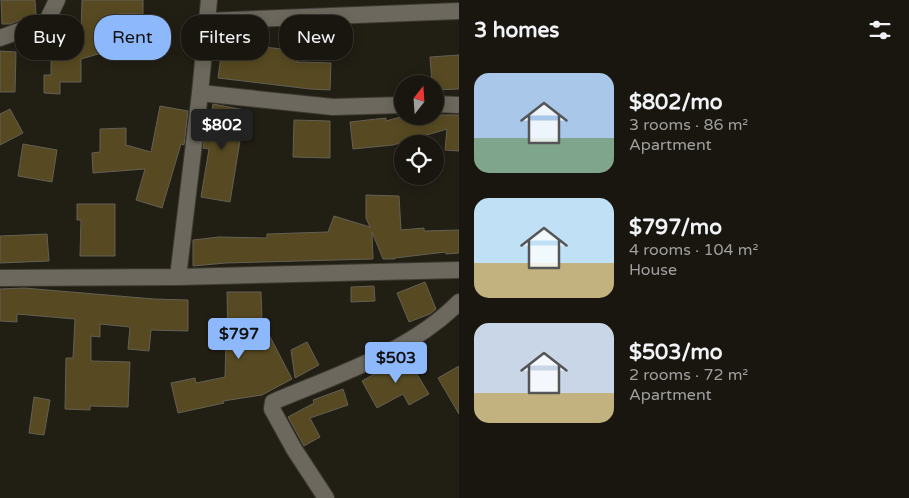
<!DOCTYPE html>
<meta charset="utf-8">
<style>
:root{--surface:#19160f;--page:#221f18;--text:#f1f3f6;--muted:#9f9f9e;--line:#37352f;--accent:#8db9fc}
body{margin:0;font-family:"Varela Round",sans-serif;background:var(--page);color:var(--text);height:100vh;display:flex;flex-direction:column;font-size:19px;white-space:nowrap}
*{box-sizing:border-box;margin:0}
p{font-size:16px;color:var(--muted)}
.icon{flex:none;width:28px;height:28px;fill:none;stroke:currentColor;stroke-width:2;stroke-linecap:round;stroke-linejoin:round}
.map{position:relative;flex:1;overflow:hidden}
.sheet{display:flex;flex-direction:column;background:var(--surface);width:450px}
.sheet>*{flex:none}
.top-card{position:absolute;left:15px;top:15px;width:369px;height:45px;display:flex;gap:10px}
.needle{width:32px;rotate:17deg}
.controls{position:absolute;left:394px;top:75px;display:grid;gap:10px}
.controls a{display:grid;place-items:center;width:50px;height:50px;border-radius:50%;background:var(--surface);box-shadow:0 2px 12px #0003,0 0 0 1px var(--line);font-size:25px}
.price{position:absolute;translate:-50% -42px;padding:0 11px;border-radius:5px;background:var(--accent);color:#111;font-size:16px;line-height:32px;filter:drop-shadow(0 1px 2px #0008)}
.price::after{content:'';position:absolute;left:50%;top:30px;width:15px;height:11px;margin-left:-8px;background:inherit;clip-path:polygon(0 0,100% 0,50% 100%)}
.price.active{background:#222;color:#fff}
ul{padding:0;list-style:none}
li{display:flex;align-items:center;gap:15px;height:125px;padding:0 15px}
li span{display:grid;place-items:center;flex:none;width:140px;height:100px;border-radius:15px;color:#555}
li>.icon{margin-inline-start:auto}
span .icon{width:60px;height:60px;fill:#fffc;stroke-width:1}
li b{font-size:21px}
h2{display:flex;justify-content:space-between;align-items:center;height:60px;padding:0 15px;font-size:21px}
.tag{padding:0 18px;border-radius:20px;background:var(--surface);box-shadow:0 2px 12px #0003,0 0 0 1px var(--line);font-size:18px;line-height:45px}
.tag.active{background:var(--accent);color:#111}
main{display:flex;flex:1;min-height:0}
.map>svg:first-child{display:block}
.building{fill:#574a22;stroke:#635f54}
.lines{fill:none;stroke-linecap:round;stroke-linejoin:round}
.minor-casing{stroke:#3d3a34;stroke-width:18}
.minor{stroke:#6c685d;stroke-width:16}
</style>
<main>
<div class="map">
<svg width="459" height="498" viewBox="0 0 459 498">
<rect width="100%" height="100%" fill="#211e14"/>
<g class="building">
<path d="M1,0H35L36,14L10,24H2Z"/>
<path d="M82,0H143V14H117L126,46L81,59V82H60V94L44,93V75H51V48H47L48,36H63V32H81Z"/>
<path d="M223,42L298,51L297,62L331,63L330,90L310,89L218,78Z"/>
<path d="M0,51L16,52L15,92H0Z"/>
<path d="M459,55V89L435,90V84H432L430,57Z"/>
<path d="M213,104L245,110L230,202L201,197L209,149L203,148L208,114L211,115Z"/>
<path d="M160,106L188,111L184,145L181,144L162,208L136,200L145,169L93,173L92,153L100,152V129L126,128V145L151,152Z"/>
<path d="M10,109L23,133L0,145V114Z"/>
<path d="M441,115H459V151L445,150L447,129L393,145L353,149L350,122L386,118V121L404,116H441Z"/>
<path d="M294,120L330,121V158L293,157Z"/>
<path d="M23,144L57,150L52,182L18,176Z"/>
<path d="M366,195L399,196L401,230L424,228V231L459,230V253L446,254V252L395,258V259H383L372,232L373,259L226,263L193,266V240L219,237L267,238V234L328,232L334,216L370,227L366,218Z"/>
<path d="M77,204H115V256H80L81,220H77Z"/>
<path d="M47,234L49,261L0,263V236Z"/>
<path d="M425,282L436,309L430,314L409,322L397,293Z"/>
<path d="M374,286L375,301L351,302V287Z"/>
<path d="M24,288L154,299L188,300V331L151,330L149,351L128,349L130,327L100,324V337L91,336V361L130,362L128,407L90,406V410L65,409L66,358H73L75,319L17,314V322L0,321V289Z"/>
<path d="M227,292H261L262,321L292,379L262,395L223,401L224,403L178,413L171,383L195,378L196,383L225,377L226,339H228Z"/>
<path d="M307,342L319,365L295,378L291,350Z"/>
<path d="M406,356L429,394L409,405L403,394L377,408L362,381Z"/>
<path d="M459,366V414L438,378Z"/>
<path d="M343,389L348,405L310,418L320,437L304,446L288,417L314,403L313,400Z"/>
<path d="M34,397L50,400L44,435L29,433Z"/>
</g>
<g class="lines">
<g class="minor-casing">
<g id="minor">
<path d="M206,21L459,11"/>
<path d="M0,38L47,21L57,0"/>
<path d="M200,93L333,107L402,105"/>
<path d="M435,104L459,105"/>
<path d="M178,277L459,270"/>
<path d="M0,278L178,277L200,93L209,0"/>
<path d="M326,498L294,449L272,409L273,402C336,375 410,352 459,302"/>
</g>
</g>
<use href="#minor" class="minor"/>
</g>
</svg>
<div class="controls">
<a><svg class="needle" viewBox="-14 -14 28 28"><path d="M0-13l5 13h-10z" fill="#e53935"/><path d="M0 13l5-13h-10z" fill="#9f9f9e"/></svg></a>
<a><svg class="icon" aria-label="locate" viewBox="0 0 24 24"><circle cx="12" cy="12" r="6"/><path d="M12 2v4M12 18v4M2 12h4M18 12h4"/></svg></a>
</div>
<b class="price active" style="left:222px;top:151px">$802</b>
<b class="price" style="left:239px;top:360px">$797</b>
<b class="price" style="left:396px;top:384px">$503</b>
<div class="top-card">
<a class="tag">Buy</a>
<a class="tag active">Rent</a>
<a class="tag">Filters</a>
<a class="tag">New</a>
</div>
</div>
<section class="sheet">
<h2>3 homes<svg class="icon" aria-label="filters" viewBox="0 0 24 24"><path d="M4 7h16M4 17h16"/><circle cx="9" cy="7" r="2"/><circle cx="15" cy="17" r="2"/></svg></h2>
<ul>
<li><span style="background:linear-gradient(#a9c7e8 65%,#7fa58c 0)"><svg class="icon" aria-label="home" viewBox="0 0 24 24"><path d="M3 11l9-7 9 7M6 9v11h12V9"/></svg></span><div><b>$802/mo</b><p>3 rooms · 86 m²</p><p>Apartment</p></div></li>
<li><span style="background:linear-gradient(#bfe0f5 65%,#c2b280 0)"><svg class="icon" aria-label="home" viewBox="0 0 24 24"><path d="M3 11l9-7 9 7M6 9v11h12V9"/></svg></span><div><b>$797/mo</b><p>4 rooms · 104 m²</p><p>House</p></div></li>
<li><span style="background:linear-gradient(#c9d6e8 70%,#c2b280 0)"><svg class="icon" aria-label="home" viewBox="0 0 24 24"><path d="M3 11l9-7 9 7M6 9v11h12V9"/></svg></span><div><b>$503/mo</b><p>2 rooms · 72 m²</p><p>Apartment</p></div></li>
</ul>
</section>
</main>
